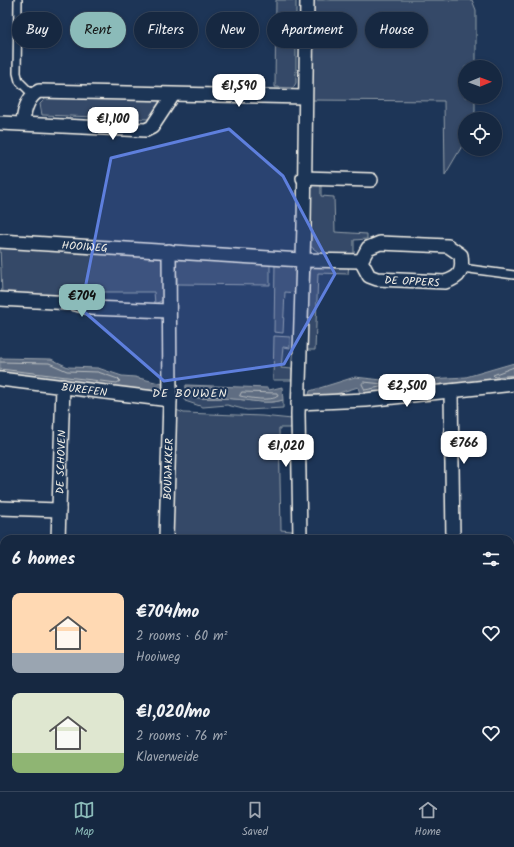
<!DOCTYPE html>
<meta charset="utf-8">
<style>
:root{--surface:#162841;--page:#23344c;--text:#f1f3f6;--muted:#9ea6b1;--line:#35445a;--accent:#8bbbb9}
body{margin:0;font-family:Kalam,sans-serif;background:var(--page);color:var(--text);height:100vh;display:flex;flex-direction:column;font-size:15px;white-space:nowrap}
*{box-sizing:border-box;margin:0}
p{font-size:13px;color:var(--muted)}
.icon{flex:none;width:22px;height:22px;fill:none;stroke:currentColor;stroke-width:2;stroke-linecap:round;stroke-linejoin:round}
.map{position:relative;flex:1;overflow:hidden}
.side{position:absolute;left:0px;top:535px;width:514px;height:256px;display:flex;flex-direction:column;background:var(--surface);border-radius:12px 12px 0 0;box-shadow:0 2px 6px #0003,0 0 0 1px var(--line)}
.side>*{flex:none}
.top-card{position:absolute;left:12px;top:12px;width:490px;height:36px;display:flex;gap:8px}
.needle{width:26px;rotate:89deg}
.controls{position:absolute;left:458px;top:60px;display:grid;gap:8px}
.controls a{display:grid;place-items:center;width:44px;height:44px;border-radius:50%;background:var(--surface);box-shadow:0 2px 6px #0003,0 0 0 1px var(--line);font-size:20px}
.price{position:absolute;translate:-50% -34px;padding:0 9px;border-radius:8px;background:#fff;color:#222;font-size:13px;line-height:26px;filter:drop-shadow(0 1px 2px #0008)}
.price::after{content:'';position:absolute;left:50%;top:24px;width:12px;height:9px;margin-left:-6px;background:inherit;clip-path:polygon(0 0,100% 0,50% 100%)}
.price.current{background:var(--accent);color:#111}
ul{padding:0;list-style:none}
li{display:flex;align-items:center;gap:12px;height:100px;padding:0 12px}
li span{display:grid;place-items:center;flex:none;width:112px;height:80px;border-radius:8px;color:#555}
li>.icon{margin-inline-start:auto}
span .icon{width:48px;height:48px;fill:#fffc;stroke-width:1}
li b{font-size:17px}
h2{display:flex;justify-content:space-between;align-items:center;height:48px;padding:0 12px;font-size:17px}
.pill{padding:0 14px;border-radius:18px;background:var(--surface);box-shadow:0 2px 6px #0003,0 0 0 1px var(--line);font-size:14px;line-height:36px}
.pill.current{background:var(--accent);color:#111}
.menu{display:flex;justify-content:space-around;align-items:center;height:56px;border-top:1px solid var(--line);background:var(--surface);font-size:11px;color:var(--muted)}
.menu a{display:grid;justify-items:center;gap:2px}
.menu .current{color:var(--accent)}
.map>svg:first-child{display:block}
.green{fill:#354a67;stroke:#949ea8}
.water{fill:#5e6d82;stroke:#9aa2ab}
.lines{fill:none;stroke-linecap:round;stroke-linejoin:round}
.shore{stroke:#b8bcbf;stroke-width:1}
.lane-casing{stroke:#f4f1e8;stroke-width:10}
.street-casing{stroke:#f4f1e8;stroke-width:16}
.lane{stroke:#1d3557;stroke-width:7}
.street{stroke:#1d3557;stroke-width:13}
.marked{fill:#5e7fdd;fill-opacity:0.2;stroke:#5e7fdd;stroke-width:3;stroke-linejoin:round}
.labels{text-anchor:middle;stroke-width:4;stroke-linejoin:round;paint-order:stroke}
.street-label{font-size:11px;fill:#f4f1e8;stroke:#1d3557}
.neighbourhood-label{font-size:12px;letter-spacing:1px;fill:#f4f1e8;stroke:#1d3557}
</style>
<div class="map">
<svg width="514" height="791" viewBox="0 0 514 791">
<rect width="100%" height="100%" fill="#1d3557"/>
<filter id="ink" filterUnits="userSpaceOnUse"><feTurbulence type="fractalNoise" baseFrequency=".025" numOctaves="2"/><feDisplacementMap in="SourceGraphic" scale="8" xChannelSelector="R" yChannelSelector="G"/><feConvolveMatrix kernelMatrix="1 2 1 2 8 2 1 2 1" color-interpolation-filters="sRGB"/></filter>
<g filter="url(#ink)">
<g class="green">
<path d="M276,0H296V83L293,88L275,87Z"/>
<path d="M312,0H472L476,10V67H465V97H475V119H465V141L445,175L444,101L311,100Z"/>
<path d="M47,97L165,99V101L148,119L42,115L40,104Z"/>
<path d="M321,184V196L334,197L335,232L367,234V239L354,240V255L321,254L310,246L309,190L312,185Z"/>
<path d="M0,247L162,256L163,300L155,304L154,292H91V298L2,294Z"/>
<path d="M176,258L270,263V285L177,284V275L174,274V262H176Z"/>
<path d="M275,263L292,265L296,268L297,293L285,292L283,333L274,332Z"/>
<path d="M349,264L348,274L318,273L315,350H306L310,271L314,266Z"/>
<path d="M274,336L290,337V348L283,347L281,368L292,369V380H273Z"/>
<path d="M185,395C205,401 215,397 234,399C251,400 267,405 283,400V408L247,410L227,405L203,407L185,401Z"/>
<path d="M176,410L184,413L262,416L292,419L291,428H279L281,530L292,531V539H173Z"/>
<path d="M514,695V722H510V696Z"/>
<rect x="106" y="787" width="50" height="4"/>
</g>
<g class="water">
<path d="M0,358L51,359L68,367L98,368L122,376L135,377L163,384L165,386L164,392L0,373Z"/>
<path d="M514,363V379L360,394L358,387L323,398H308L310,391L355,377L391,381L466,377Z"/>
<path d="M186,385L268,388L269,390L282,387L283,400C267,405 251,400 234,399C215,397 205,401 185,395Z"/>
</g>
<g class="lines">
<g class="shore">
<path d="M0,362L49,363L67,371L98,372L118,379L120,381L117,383L0,369"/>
<path d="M514,367L493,375L495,377L514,375"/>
<path d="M364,382L383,384L385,386L365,390L362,384Z"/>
<path d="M195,390L225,391L227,394C220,399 202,396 193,393Z"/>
<path d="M242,392L277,393L278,396C271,402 249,398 240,396Z"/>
</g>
<g class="lane-casing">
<g id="lane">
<path d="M18,0L17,73L19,81L32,94"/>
<path d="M462,268L514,275"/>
<path d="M510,566H514"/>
</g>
</g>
<g class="street-casing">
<g id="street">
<path d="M0,123L146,130L152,127L173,95"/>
<path d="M23,123C24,111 27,97 39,91L304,97"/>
<path d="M303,178L371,180"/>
<path id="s1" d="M0,241L302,260L361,261"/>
<path d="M380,243L448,246L461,255C463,271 461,277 445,282L377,279L369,276L361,261L368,248Z"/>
<path d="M0,299L72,303L91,308L168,311"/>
<path id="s2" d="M0,379L170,400"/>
<path d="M451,391L453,539"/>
<path d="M298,403L366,400L514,384"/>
<path d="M0,508L59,510"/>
<path id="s3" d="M58,539L63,386"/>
<path id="s4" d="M166,539L170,400L169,251"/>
<path d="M300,539L298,414L304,226L307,0"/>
<path d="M0,632H4"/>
<path d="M510,734H514"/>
<path d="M0,773L4,772"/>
<path d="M165,787V791"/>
<path d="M301,787V791"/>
<path d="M458,787V791"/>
</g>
</g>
<use href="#lane" class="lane"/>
<use href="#street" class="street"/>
</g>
</g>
<path class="marked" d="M229,129L283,176L335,274L284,364L164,381L81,309L111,158Z"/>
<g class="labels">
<g class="street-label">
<text dy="4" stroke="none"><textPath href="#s1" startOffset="85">HOOIWEG</textPath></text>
<text transform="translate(412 281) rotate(3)" y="4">DE OPPERS</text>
<text dy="4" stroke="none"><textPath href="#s2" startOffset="85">BUREFEN</textPath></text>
<text dy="4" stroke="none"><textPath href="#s3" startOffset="77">DE SCHOVEN</textPath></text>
<text dy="4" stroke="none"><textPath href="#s4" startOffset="70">BOUWAKKER</textPath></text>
</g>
<g class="neighbourhood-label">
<text x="190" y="397">DE BOUWEN</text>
</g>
</g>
</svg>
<div class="controls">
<a><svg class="needle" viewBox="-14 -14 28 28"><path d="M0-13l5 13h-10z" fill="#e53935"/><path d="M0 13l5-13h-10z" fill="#9ea6b1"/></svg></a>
<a><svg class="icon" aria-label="locate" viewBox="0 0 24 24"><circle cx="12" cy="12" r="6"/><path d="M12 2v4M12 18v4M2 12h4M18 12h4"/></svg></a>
</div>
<b class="price" style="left:239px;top:108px">€1,590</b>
<b class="price" style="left:113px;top:141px">€1,100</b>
<b class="price current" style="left:82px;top:318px">€704</b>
<b class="price" style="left:407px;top:408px">€2,500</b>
<b class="price" style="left:464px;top:465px">€766</b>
<b class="price" style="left:286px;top:468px">€1,020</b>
<div class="top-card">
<a class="pill">Buy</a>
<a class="pill current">Rent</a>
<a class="pill">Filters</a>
<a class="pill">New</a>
<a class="pill">Apartment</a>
<a class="pill">House</a>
</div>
<section class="side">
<h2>6 homes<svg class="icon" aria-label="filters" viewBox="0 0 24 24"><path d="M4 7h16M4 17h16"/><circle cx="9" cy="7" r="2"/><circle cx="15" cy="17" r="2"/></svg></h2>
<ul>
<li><span style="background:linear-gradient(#ffd9b3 75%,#9aa5b1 0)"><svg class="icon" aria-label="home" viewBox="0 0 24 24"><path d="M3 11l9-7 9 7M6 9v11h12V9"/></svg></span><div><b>€704/mo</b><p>2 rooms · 60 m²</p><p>Hooiweg</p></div><svg class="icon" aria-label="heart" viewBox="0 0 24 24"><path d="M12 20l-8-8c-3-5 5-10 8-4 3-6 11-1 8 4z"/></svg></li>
<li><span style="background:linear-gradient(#dfe7d0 75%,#8fb573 0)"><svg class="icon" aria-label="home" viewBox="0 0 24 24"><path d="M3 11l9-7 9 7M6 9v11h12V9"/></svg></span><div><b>€1,020/mo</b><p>2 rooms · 76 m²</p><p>Klaverweide</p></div><svg class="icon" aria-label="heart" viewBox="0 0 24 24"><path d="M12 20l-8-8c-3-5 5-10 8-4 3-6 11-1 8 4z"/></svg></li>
</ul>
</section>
</div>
<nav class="menu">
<a class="current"><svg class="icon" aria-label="map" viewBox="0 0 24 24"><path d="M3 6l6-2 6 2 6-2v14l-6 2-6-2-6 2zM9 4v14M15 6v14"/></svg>Map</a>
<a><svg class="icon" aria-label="saved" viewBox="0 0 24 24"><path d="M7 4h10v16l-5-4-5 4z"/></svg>Saved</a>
<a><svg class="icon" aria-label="home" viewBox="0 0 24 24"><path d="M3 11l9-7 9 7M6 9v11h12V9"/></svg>Home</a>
</nav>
